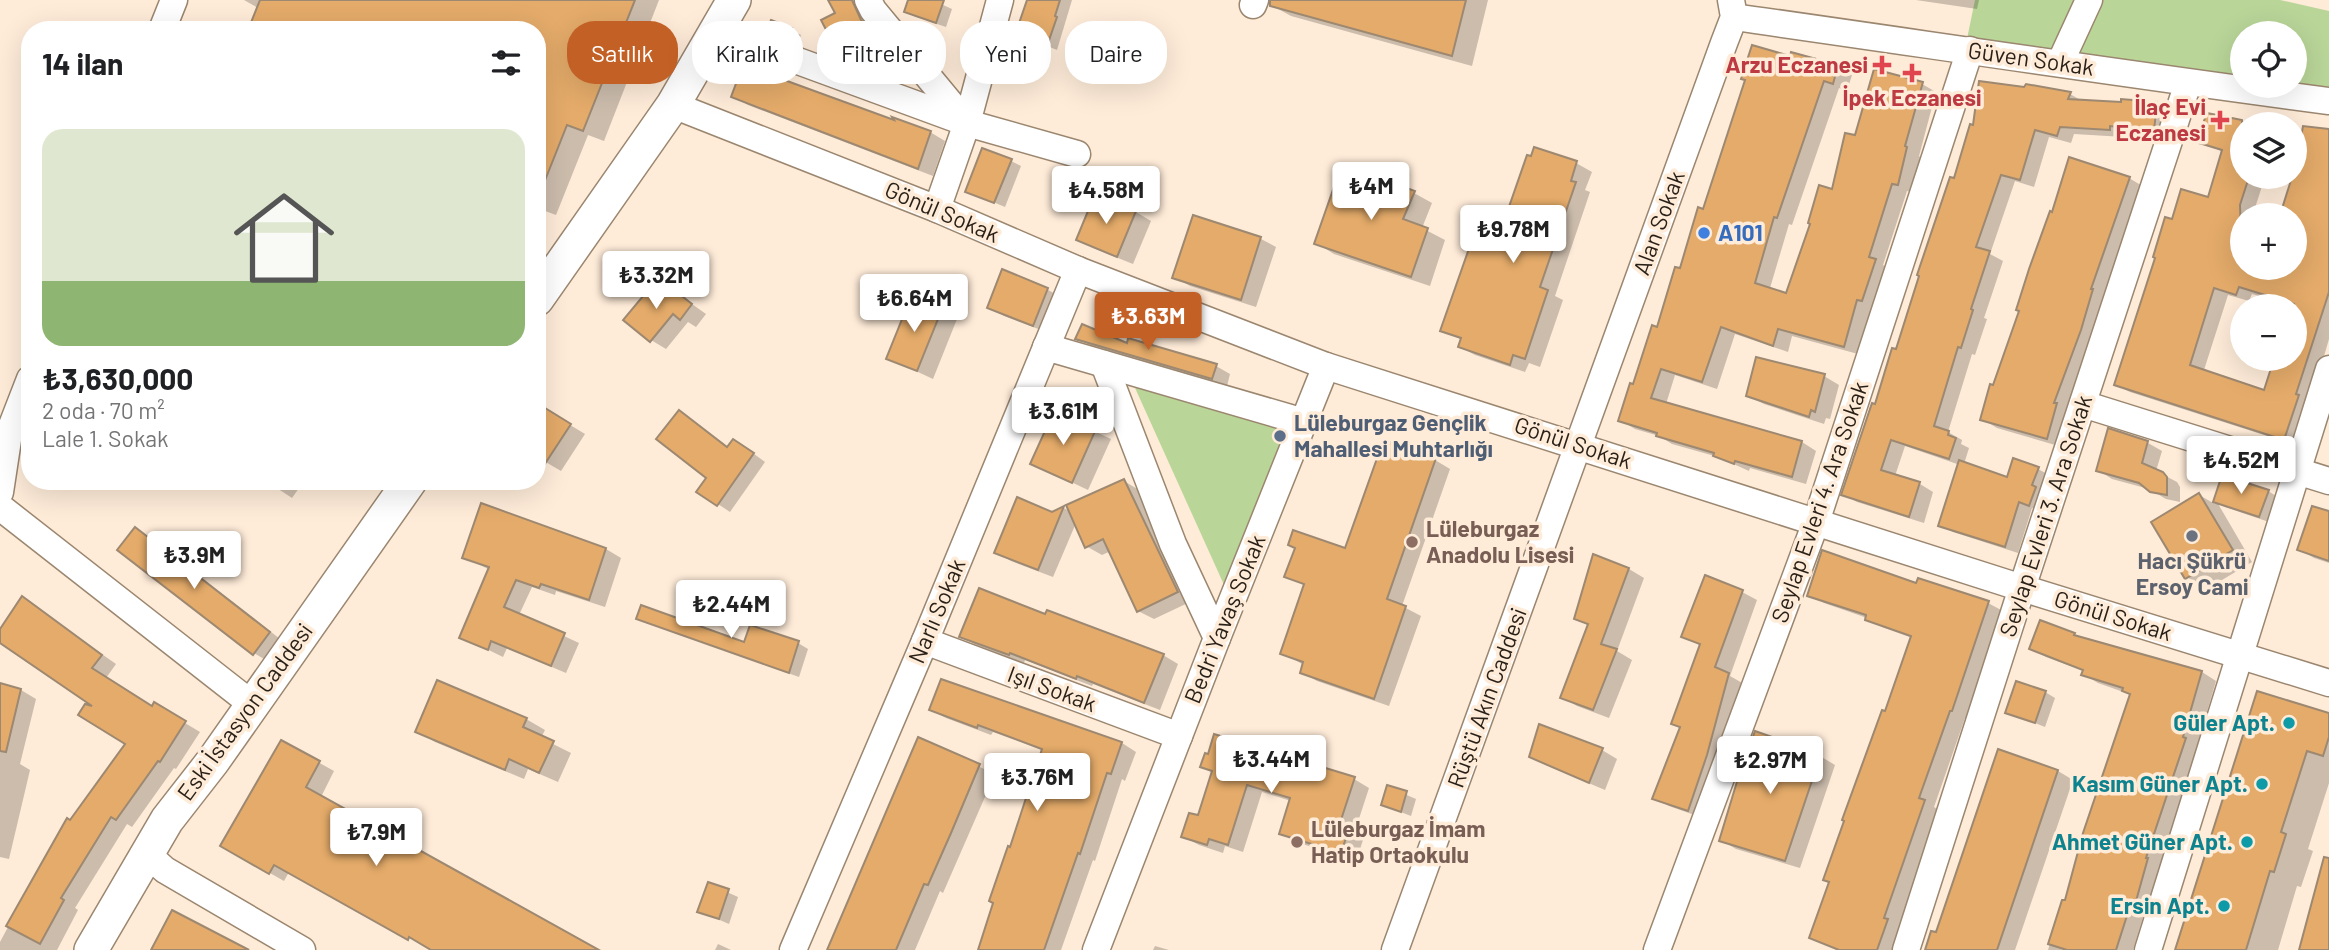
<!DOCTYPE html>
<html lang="tr">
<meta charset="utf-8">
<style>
:root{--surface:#fff;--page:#f2f2f2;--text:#202124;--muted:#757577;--accent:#c36025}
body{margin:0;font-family:Barlow,sans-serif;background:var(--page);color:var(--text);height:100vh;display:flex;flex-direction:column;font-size:26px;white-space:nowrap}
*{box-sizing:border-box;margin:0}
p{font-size:23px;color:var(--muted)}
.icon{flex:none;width:38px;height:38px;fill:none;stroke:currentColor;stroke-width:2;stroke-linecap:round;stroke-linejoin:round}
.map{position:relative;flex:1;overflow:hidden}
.side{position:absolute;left:21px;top:21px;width:525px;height:469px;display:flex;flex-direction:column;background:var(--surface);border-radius:28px;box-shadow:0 7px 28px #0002}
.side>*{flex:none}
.banner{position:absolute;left:567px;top:21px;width:665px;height:63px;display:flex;gap:14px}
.controls{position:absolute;left:2230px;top:21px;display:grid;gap:14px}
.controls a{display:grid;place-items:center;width:77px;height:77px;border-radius:50%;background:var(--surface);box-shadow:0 7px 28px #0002;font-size:35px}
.price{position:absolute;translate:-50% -60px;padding:0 16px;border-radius:7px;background:#fff;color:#222;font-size:23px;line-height:46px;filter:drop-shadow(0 2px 4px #0008)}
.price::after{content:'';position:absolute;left:50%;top:42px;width:21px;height:16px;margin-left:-10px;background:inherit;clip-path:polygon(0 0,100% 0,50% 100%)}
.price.on{background:var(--accent);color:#fff}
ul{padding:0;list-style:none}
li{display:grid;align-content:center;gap:14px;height:371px;padding:0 21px}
li span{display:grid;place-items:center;height:217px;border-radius:21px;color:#555}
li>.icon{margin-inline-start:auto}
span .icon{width:126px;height:126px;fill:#fffc;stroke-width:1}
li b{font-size:30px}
h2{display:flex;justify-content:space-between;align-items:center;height:84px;padding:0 21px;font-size:30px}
.chip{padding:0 24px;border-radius:28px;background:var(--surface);box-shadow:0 7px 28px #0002;font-size:24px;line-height:63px}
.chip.on{background:var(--accent);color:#fff}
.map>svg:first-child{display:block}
.green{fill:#b9d598}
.shadow{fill:#0003;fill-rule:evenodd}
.building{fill:#e4ab6a;stroke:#9d8871;stroke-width:2;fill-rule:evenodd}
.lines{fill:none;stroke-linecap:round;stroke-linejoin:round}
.minor-casing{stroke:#9b866f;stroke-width:29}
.major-casing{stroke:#9b866f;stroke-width:36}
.minor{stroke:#fff;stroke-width:26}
.major{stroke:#fff;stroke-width:33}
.health-dot{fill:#e0444e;stroke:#feebd8;stroke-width:2.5}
.shop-dot{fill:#3f7fe0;stroke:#feebd8;stroke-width:2.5}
.service-dot{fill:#5c6f8a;stroke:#feebd8;stroke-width:2.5}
.worship-dot{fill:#6b7280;stroke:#feebd8;stroke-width:2.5}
.education-dot{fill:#8d6e63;stroke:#feebd8;stroke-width:2.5}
.culture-dot{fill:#0f9aa8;stroke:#feebd8;stroke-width:2.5}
.labels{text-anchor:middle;stroke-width:7;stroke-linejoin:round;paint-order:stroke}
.street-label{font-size:23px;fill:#281f16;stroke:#feebd8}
.health-label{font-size:23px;font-weight:bold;fill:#be3a42;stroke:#feebd8;text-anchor:end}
.shop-label{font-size:23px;font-weight:bold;fill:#366cbe;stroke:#feebd8;text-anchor:start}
.service-label{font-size:23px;font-weight:bold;fill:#4e5e75;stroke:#feebd8;text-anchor:start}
.education-label{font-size:23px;font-weight:bold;fill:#785e54;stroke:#feebd8;text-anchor:start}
.worship-label{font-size:23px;font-weight:bold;fill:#5b616d;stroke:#feebd8}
.culture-label{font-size:23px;font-weight:bold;fill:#0d838f;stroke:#feebd8;text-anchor:end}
</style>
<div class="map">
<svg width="2329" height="950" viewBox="0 0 2329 950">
<rect width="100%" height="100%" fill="#feebd8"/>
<g class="green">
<path d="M1975,0H2079L2056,50L1967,39Z"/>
<path d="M2100,0H2280L2329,11V90L2294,85V33H2242V78L2078,54Z"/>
<path d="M1131,379L1296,424L1225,587Z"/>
</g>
<g class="shadow">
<path d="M244,0H659L604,141L588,135L556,215L537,208V30L258,8Z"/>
<path d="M830,0H871L909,71L892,80L881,74V75L860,68L844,59L837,14Z"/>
<path d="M910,0H932L952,9L946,27L916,17L906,12Z"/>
<path d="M1029,0H1072L1057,50L1017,34Z"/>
<path d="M1272,0H1488L1472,66L1291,16L1271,5Z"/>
<path d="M1916,0H1979L1977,9Z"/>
<path d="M791,30L801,35L798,43L779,35Z"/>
<path d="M1792,54L1838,67L1852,75L1847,91L1839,88L1792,225L1789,224L1770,288L1787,295L1857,137L1922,84L1936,92L1919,156L1920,157L1912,192L1907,191L1883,265L1890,269L1876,308L1872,306L1858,354L1792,336L1788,352L1735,334L1717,389L1675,375L1666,404L1802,442L1816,451L1806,484L1750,468L1749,471L1718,457L1672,444L1659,436L1635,429L1620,420L1704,211Z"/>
<path d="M2070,94L2084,102L2157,104L2171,112L2168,138L2124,133V137L2074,134L2071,143L2049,137L2034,187L2015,181L1990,254L2003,261L1984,318L1987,319L1975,355L1972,354L1948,432L1962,440L1961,444L1969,448L1964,464L2008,479L2038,469L2051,476L2043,512L2032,508L2018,553L1953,532L1941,525L1960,465L1905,446L1895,476L1920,484L1933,492L1924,523L1857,502L1843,494L1897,352L1955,180Z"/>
<path d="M733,96L898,123L930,132L945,141L933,176L748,105Z"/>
<path d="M2208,115L2257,124H2242V177H2265L2254,211L2267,215H2242V268H2294V215H2282L2294,177V131L2304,133L2329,131V339L2298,446L2130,392L2116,385L2174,221L2209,199L2224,152L2198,141ZM2252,294L2283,303L2282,306H2294V359H2276L2265,392L2204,370L2228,295L2249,301Z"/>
<path d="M1535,149L1576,163L1592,172L1585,190L1590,192L1555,296L1563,300L1540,367L1529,363L1525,372L1475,355L1460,347L1462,340L1443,330L1496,250Z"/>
<path d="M1011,161L1021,166L1005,207L967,191Z"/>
<path d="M2129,178L2144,187L2062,447L1997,428L1982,419L1994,387Z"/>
<path d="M1414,193L1432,203L1422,228L1445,240L1430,286L1334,254L1316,243Z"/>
<path d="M1096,196L1136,212L1151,221L1133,264L1093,248L1078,240Z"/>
<path d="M1194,217L1261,239L1276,247L1256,307L1190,286L1174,277Z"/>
<path d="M1003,272L1048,290L1063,298L1049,333L1004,316L989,307Z"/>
<path d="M654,285L672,296L675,292L706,314L696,327L688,322L666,349L651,340Z"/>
<path d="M912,299L957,319L933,379L888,358Z"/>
<path d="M1077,338L1128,345L1216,366L1230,374L1227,386L1091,346Z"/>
<path d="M1824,376L1839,385L1830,419L1826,418L1824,424L1764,404L1748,396Z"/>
<path d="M537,405L585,434L561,471L537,457Z"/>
<path d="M680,412L729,448H746L765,462L730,512L718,504Z"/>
<path d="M1055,413L1111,439L1088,490L1033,464Z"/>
<path d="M2109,430L2148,443L2162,451L2156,471L2177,482L2180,487V502L2166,499L2149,489L2112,479L2098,470Z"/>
<path d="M1435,460L1450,469L1402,606L1421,616L1389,706L1317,681L1302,672L1304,665L1282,653L1306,586L1287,576L1346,551Z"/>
<path d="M2223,477L2268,491L2278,497L2269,522L2225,507L2217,502L2252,562L2207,589L2187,577L2199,495L2215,504Z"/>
<path d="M266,481H304L292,498Z"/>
<path d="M1124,481L1139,490L1192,601L1154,619L1138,611L1111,551L1102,555L1086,546L1076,523L1053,577L1011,561L996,552L1052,513L1064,508L1071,512Z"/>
<path d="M482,505L606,549L621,558L605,607L556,591L555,595L532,587L519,615L579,643L566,673L507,648L503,657L462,637L490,570L464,557Z"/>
<path d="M2329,513V563L2314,558L2299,549Z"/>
<path d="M135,530L150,538L284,642L269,662L254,653Z"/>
<path d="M1594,557L1629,569L1644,578L1617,651L1632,660L1609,718L1577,706L1562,697L1589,626L1576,618Z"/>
<path d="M1917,586L1988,603L2003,611L1967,718H1965L1934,807L1939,810L1899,927L1902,929L1895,950H1837L1811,937L1912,638L1882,627L1867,618L1824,603L1809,595Z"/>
<path d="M1742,592L1757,600L1730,676L1744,684L1703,818L1669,806L1654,798L1682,728L1674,724L1701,646L1683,636Z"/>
<path d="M23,599L116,664L106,678L153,708L155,705L200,732L176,769L174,768L132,827L127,824L75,908L78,910L57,950H0V942L45,858L127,744L100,710L0,641V632Z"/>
<path d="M1046,616L1163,655L1178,664L1160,710L1093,684L1092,686L1025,660L1024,663L976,645L961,636Z"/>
<path d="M638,618L745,645L751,627L798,643L808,649L799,677L648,623Z"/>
<path d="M2074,635L2081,639L2202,672L2216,681L2197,746L2200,748L2160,867L2161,868L2151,909L2146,907L2133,950H2048L2063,902L2066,903L2132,695L2098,683L2083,674L2084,671L2046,657L2031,648Z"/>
<path d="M942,681L1122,743L1136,752L1125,781L1122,779L1095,861L1093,860L1061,950H980L1044,751L993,732L991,735L946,718L931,710Z"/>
<path d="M0,685L21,690L36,699L20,764L30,770L9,859L0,857Z"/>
<path d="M2045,692L2055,698L2045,727L2007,712Z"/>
<path d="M2329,714V783L2308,849L2313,851L2301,887L2297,886L2278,950H2176Z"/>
<path d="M526,719L545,730L541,738L571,753L558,782L528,769L524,779L435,742L417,731Z"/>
<path d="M919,739L995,774L943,893L940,891L915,950H829Z"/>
<path d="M282,742L334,771L321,797L472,882L473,880L595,950H432L289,872L284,881L222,846Z"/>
<path d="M1602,750L1617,759L1605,790L1546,765L1531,757Z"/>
<path d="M1999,751L2058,771L2073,780L2015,950H1927L1937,935Z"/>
<path d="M1820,756L1835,765L1800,868L1736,849L1721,840Z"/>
<path d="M1202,766L1354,779L1369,788L1355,831L1364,837L1356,861L1296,842L1281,833L1291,801L1262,792L1243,852L1225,846L1223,853L1199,845L1184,837L1199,817L1213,773Z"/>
<path d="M1388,787L1416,799L1411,816L1383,805Z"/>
<path d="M709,884L738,897L729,924L699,911Z"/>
<path d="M718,944L731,950H715Z"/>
<path d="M1155,946L1169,950H1153Z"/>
</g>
<g class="building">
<path d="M260,0H635L583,131L567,125L538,198L537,30H248Z"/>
<path d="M828,0H852L861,20L896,62L876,73L868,70L864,62L857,66L842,61L821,20L835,13Z"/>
<path d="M908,0H944L936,23L904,12Z"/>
<path d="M1027,0H1060L1055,16L1057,17L1047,46L1015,35Z"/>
<path d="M1270,0H1466L1452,56L1270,6Z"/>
<path d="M771,20L792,28L788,39L767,30Z"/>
<path d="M1752,45L1790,56L1791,52L1838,65L1833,84L1824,81L1777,218L1774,217L1755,283L1786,293L1810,224L1808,223L1819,185L1832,189L1845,133L1855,135L1874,69L1923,82L1905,146L1907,147L1898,185L1892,184L1869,257L1876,259L1862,301L1857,300L1844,347L1778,329L1773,346L1721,327L1702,382L1661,369L1651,398L1802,441L1792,477L1735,461L1734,464L1713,456L1714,453L1656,436L1657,433L1618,421L1630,383L1633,384L1652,325L1657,327L1675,267L1680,268L1698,207L1703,209L1745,80L1741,79Z"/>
<path d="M743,65L894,120L892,117L931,131L918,169L731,97Z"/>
<path d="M1979,81L2024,87L2026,84L2071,92L2068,99L2121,102V99L2157,102L2154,131L2110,126V130L2060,127L2057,136L2035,130L2020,180L2001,175L1976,247L1990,251L1971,309L1973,310L1961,348L1958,347L1934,426L1949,431L1948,435L1956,438L1949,459L1891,440L1881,470L1920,482L1909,517L1841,495L1872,403L1875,404L1892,348L1896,349L1919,276L1917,275L1950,177L1954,178L1970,124L1973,125Z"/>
<path d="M2207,113L2242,120V177H2249L2240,205L2242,268H2294V215H2280L2292,177H2294L2303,126L2329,129V292L2296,394L2299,395L2284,440L2114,385L2155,258L2153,257L2165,217L2172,219L2181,189L2208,197L2222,150L2196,142ZM2239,287L2294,304V359H2274L2264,390L2190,365L2214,288L2236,295Z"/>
<path d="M1534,147L1577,161L1571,181L1576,182L1540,287L1548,290L1525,359L1513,355L1510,365L1458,347L1461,338L1440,331L1472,240L1495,247L1527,155L1531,156Z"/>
<path d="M982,148L1012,159L994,203L965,192Z"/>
<path d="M2069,157L2130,177L2091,289H2093L2081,330L2054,403H2057L2047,439L1980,420L1990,384L1993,385L2019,311L2016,310L2029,269L2050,211L2052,212Z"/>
<path d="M1342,164L1415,191L1403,219L1428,228L1411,277L1314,244Z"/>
<path d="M1095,194L1136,211L1117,257L1076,240Z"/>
<path d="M1193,215L1261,237L1241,300L1172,278Z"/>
<path d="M1002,269L1048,288L1033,326L987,308Z"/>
<path d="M654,283L670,296L674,290L692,304L680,320L673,314L650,342L623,320Z"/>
<path d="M911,297L942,309L917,371L886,359Z"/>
<path d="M1082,324L1127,343L1128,338L1217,364L1212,379L1075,339Z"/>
<path d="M1756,357L1825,374L1815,412L1811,410L1809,417L1746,396Z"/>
<path d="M537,403L571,424L537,476Z"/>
<path d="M679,410L727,447L733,439L754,453L717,506L696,492L706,478L656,439Z"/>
<path d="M1054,411L1096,429L1072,483L1030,464Z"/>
<path d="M2108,428L2148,441L2142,463L2163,472L2167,477V495L2150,492L2139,483L2096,471Z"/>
<path d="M1389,442L1436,458L1387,599L1406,606L1374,699L1300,673L1303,662L1280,654L1304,584L1284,577L1295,548L1288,545L1293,530L1345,548L1380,450L1385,452Z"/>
<path d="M2013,458L2039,467L2032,485L2036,487L2029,506L2019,502L2005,547L1938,526L1959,460L2007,477Z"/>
<path d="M2222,475L2269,490L2259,517L2213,502Z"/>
<path d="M1124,479L1178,592L1137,612L1103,539L1085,548L1066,505Z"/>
<path d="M2199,493L2233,550L2185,579L2151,522Z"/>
<path d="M1017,497L1052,512L1064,506L1038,570L994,553Z"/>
<path d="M481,503L606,548L589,600L541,584L539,588L516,580L504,607L565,633L551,666L491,641L488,650L459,638L489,567L462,558Z"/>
<path d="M2312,506L2329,511V561L2297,550Z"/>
<path d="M135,527L270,632L253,655L117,550Z"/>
<path d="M1822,550L1916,583L1918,578L1989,601L1952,711H1950L1919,798L1925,800L1884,918L1888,919L1877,950H1839L1809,938L1829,882L1823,880L1844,821L1842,820L1882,710L1885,711L1911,636L1865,620L1866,615L1807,596Z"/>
<path d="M1593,554L1629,568L1601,644L1617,649L1593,710L1560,698L1588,624L1574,619Z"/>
<path d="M1705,575L1743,590L1715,667L1729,673L1707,755L1688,811L1652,799L1680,727L1671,724L1700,644L1681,637Z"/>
<path d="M979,588L1045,614L1047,610L1164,654L1144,703L1077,676L1076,679L1010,653L1009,655L959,637Z"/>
<path d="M22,596L102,655L92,668L152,706L154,702L186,721L160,762L158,761L116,820L111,817L61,898L64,900L40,944L6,926L67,818L70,820L125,744L78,715L85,704L92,706L0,643V629Z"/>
<path d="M641,605L744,642L750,625L799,641L789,673L636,619Z"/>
<path d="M2040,620L2075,633L2074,635L2202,671L2183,737L2186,738L2146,858H2148L2136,901L2132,900L2116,950H2067L2048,944L2062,900H2065L2083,833L2130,694L2122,691L2123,688L2081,675L2083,670L2029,649Z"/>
<path d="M941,679L1122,742L1111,774L1107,773L1080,854L1078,853L1044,950H978L993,903L989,901L1008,846L1010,847L1042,749L978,725L977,728L929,710Z"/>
<path d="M437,680L527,718L523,727L554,741L539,773L509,759L505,770L415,732Z"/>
<path d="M2016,681L2046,691L2035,723L2005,713Z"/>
<path d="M0,683L21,689L6,752L0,751Z"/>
<path d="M2257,691L2329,713V737L2323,756L2307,751L2281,832L2286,834L2274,872L2270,871L2246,950H2175Z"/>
<path d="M1539,724L1603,748L1589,783L1529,757Z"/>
<path d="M1755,731L1821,754L1785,861L1719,841L1739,775Z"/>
<path d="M1214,734L1355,777L1340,823L1350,826L1341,853L1279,834L1290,798L1247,785L1228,845L1209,839L1207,845L1181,837L1189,813L1198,815L1212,771L1200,767L1205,753L1208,754Z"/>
<path d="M918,737L980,764L951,833L928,885L924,884L896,950H827Z"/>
<path d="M281,740L320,761L306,787L599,950H431L409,937L408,940L274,865L269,874L220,846Z"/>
<path d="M1998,749L2058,770L1997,950H1925L1931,931L1936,932Z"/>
<path d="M1387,785L1407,791L1401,812L1381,805Z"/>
<path d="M2324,857L2329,858V950H2299Z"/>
<path d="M708,882L729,889L719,919L697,912Z"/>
<path d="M172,910L249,950H151Z"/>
</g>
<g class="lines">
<g class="minor-casing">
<g id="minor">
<path d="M868,0L873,10L965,121"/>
<path d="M1253,5L1255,0"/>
<path d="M1734,17C1932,45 2130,75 2329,101"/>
<path d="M719,26L798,61L967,123L1077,154"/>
<path d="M162,30L174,0"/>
<path d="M2060,63L2089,0"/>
<path d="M673,105L937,209L1078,270L1326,366L2022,588L2329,683"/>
<path d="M937,209L967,123L1000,0"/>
<path d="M1046,347L1304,422"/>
<path d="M1104,364L1173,544L1217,638"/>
<path d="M2083,404L2329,481"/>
<path d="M0,492L9,433L30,379"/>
<path d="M0,507L253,705"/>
<path d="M925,641L1179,736"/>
<path d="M147,854L165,870L302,950"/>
<path d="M793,950L925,641L1078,270"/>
<path d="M1096,950L1217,638L1326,366"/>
<path d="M1395,950L1724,43L1734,17L1731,0"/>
<path d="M1657,950L1816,522L1970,50"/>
<path d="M1906,950L2022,588L2188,83"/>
<path d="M2148,950L2329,369"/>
</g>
</g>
<g class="major-casing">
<g id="major">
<path d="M537,299L673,105L734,0"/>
<path d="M91,950L167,820L213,761L410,481"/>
</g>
</g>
<use href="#minor" class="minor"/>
<use href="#major" class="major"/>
</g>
<g class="health-dot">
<path d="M1878.5 54.5h7v7h7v7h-7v7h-7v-7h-7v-7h7z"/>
<path d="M1908.5 62.5h7v7h7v7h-7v7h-7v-7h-7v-7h7z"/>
<path d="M2216.5 109.5h7v7h7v7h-7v7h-7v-7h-7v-7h7z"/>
</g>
<circle class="shop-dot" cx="1704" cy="233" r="7"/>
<circle class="service-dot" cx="1280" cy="436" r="7"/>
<circle class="worship-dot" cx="2192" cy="536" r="7"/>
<g class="education-dot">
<circle cx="1412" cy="542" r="7"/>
<circle cx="1297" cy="842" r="7"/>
</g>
<g class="culture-dot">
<circle cx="2289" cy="723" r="7"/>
<circle cx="2262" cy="784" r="7"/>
<circle cx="2247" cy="842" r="7"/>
<circle cx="2224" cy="906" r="7"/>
</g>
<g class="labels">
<g class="street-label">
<text transform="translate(2031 59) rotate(8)" y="8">Güven Sokak</text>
<text transform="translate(942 212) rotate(23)" y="8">Gönül Sokak</text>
<text transform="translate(1659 223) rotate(-70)" y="8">Alan Sokak</text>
<text transform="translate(1573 443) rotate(18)" y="8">Gönül Sokak</text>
<text transform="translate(1820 502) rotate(-71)" y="8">Seylap Evleri 4. Ara Sokak</text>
<text transform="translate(2046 516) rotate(-72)" y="8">Seylap Evleri 3. Ara Sokak</text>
<text transform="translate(937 611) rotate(-67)" y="8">Narlı Sokak</text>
<text transform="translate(2113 616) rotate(17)" y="8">Gönül Sokak</text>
<text transform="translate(1225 619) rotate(-68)" y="8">Bedri Yavaş Sokak</text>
<text transform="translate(1052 689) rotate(20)" y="8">Işıl Sokak</text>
<text transform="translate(1487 698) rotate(-70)" y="8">Rüştü Akın Caddesi</text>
<text transform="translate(245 712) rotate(-54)" y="8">Eski İstasyon Caddesi</text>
</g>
<g class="health-label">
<text x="1868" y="73">Arzu Eczanesi</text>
<text x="1912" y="106" text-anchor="middle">İpek Eczanesi</text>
<text x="2206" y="115">İlaç Evi<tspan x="2206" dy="26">Eczanesi</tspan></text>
</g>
<g class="shop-label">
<text x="1718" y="241">A101</text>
</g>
<g class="service-label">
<text x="1294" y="431">Lüleburgaz Gençlik<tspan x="1294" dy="26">Mahallesi Muhtarlığı</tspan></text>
</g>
<g class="education-label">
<text x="1426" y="537">Lüleburgaz<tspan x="1426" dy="26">Anadolu Lisesi</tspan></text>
<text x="1311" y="837">Lüleburgaz İmam<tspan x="1311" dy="26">Hatip Ortaokulu</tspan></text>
</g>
<g class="worship-label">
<text x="2192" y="569">Hacı Şükrü<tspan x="2192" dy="26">Ersoy Cami</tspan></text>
</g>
<g class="culture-label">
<text x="2275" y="731">Güler Apt.</text>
<text x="2248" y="792">Kasım Güner Apt.</text>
<text x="2233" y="850">Ahmet Güner Apt.</text>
<text x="2210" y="914">Ersin Apt.</text>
</g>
</g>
</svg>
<div class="controls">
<a><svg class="icon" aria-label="locate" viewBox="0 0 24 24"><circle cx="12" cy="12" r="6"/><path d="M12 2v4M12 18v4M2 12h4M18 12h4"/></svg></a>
<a><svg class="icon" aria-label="layers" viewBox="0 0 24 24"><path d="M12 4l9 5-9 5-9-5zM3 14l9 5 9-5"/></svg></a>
<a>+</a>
<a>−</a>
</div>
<b class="price" style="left:1371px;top:222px">₺4M</b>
<b class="price" style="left:1106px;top:226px">₺4.58M</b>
<b class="price" style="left:1513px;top:265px">₺9.78M</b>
<b class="price" style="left:656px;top:311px">₺3.32M</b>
<b class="price" style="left:914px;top:334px">₺6.64M</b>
<b class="price on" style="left:1148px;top:352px">₺3.63M</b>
<b class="price" style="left:1063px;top:447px">₺3.61M</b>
<b class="price" style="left:2241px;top:496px">₺4.52M</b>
<b class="price" style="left:194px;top:591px">₺3.9M</b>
<b class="price" style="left:731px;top:640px">₺2.44M</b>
<b class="price" style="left:1271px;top:795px">₺3.44M</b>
<b class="price" style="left:1770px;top:796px">₺2.97M</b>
<b class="price" style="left:1037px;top:813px">₺3.76M</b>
<b class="price" style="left:376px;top:868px">₺7.9M</b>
<div class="banner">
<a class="chip on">Satılık</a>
<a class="chip">Kiralık</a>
<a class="chip">Filtreler</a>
<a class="chip">Yeni</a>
<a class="chip">Daire</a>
</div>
<section class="side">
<h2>14 ilan<svg class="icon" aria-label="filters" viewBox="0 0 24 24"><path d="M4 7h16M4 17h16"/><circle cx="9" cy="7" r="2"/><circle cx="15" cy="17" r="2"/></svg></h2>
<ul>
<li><span style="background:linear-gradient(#dfe7d0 70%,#8fb573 0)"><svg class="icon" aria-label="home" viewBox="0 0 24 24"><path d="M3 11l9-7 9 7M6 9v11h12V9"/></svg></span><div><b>₺3,630,000</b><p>2 oda · 70 m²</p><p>Lale 1. Sokak</p></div></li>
</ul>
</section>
</div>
